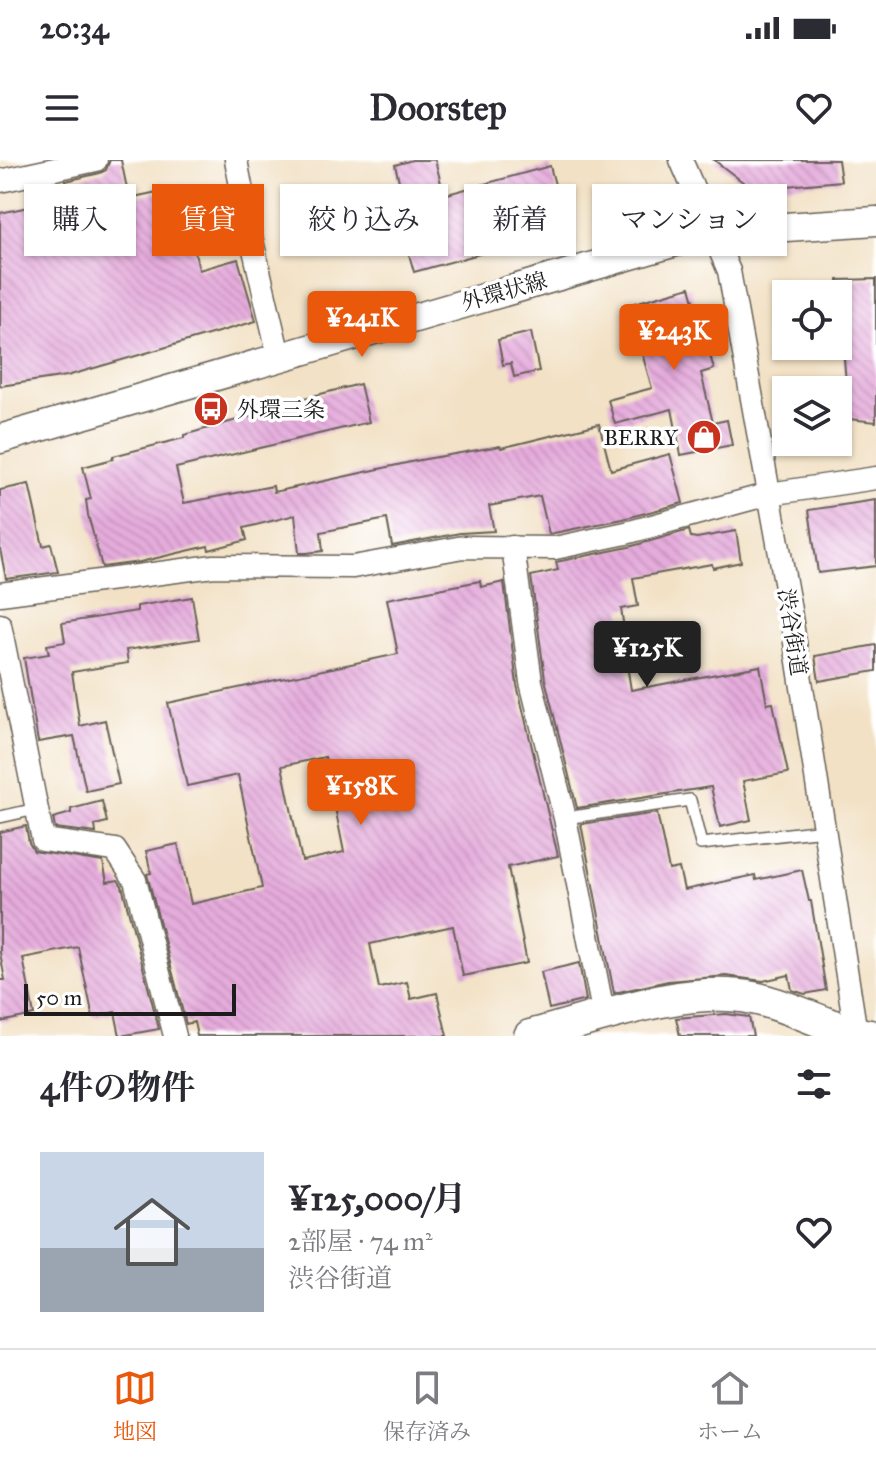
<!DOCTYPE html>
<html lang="ja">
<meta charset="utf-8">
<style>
:root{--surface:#fff;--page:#f2f2f3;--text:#2b2b33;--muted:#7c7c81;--line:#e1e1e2;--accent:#ea580c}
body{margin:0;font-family:"IM FELL Great Primer","Noto Serif JP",serif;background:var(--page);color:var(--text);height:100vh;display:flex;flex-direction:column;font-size:30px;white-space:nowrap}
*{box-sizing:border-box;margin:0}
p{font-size:26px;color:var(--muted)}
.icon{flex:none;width:44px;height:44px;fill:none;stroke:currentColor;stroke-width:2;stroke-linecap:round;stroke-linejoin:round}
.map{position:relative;height:876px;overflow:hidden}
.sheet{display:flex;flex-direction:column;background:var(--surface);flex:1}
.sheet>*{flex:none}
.banner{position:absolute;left:24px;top:24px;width:828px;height:72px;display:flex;gap:16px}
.controls{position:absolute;left:772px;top:120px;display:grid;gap:16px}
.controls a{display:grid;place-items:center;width:80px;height:80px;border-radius:0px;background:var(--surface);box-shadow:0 2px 6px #0004;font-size:40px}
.scale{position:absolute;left:24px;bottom:20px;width:212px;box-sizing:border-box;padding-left:8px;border:4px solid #1c1c1c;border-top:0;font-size:22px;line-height:28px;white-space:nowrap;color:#1c1c1c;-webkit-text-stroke:6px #fff;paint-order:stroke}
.price{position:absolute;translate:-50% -68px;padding:0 18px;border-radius:8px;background:var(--accent);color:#fff;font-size:26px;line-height:52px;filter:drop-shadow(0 2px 4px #0008)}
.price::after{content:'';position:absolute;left:50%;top:48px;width:24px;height:18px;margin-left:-12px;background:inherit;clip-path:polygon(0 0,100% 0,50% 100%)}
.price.current{background:#222;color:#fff}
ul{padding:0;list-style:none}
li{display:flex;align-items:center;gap:24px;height:200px;padding:0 40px}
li+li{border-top:2px solid var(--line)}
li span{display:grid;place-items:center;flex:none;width:224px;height:160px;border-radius:0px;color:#555}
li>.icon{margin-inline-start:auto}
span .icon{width:96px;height:96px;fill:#fffc;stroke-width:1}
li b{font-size:34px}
h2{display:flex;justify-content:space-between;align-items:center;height:96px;padding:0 40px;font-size:34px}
.chip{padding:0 28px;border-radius:0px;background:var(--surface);box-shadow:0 2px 6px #0004;font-size:28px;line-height:72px}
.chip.current{background:var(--accent);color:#fff}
.status{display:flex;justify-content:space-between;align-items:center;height:56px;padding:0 40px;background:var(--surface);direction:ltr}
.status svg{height:22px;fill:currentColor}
header{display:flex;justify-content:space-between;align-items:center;height:104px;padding:0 40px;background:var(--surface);font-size:36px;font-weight:700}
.menu{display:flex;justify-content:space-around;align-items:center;height:112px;border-top:2px solid var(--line);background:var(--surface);font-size:22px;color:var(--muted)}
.menu a{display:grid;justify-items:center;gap:4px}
.menu .current{color:var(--accent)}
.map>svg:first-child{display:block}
.building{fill:url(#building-back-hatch);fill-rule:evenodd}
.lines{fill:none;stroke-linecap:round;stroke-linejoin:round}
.service-casing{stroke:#676157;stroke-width:14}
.minor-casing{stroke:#676157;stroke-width:25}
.tertiary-casing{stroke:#676157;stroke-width:31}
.secondary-casing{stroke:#676157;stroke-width:35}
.service{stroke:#fff;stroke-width:11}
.minor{stroke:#fff;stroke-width:22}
.tertiary{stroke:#fff;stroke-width:28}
.secondary{stroke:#fff;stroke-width:32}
.labels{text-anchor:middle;stroke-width:7;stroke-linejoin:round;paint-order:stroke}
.street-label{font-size:22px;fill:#1c1c1c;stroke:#fff}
.poi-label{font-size:22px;fill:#1c1c1c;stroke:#fff;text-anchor:start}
</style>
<div class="status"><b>20:34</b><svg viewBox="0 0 49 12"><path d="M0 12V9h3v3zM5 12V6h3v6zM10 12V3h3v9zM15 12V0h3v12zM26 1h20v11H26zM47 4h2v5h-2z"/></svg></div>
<header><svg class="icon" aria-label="menu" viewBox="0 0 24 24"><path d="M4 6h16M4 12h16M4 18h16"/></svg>Doorstep<svg class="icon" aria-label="heart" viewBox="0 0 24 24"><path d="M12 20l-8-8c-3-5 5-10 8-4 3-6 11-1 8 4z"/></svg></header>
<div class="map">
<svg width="876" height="876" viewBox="0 0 876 876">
<defs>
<pattern id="building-back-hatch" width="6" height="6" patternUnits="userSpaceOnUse" patternTransform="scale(2)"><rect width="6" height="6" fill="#e5abdc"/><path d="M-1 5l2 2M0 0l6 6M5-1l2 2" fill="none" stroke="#c493bc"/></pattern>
</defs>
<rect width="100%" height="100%" fill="#fff"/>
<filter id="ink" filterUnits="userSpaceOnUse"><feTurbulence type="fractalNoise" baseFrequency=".0125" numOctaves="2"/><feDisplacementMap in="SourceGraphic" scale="16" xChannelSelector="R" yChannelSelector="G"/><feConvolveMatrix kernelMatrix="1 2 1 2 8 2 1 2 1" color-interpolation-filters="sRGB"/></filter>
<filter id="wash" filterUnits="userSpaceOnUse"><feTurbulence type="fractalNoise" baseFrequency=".006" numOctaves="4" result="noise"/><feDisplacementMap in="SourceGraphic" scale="32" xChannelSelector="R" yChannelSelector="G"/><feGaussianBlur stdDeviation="1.8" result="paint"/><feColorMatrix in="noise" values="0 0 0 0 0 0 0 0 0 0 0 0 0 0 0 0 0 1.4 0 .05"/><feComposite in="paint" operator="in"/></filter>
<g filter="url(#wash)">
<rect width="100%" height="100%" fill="#f2e1c5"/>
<g id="blocks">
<g class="building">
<path d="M110,0H121L129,38L181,27L199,110L238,99L256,161L67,216L0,226V53L71,38L66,21L100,13L106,10Z"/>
<path d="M412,0H435L444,35L550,6L568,74L542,81L541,77L414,112L396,48L405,45L395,5Z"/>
<path d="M714,0H838L841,21L752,29Z"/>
<path d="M876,119V262L849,259L843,187H838V120Z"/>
<path d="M690,127L714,209L701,213L713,263L727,260L732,285L681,295L672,249L615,264L608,240L652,228L628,145Z"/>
<path d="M531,172L539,211L514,217L511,203L503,205L498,180Z"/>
<path d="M360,224L369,262L176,308L184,343L273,326L274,332L420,300L500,286L501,288L599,264L611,310L670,294L683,343L623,359L549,374L540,336L489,346L494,371L460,373L392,386L387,359L321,372L323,391L306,393H299L295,355L244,368L247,380L209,390L208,386L140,402L102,407L88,355L86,340L91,339L83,307L113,299V296L184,278V275L290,245L289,242Z"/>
<path d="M29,324L43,386L51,384L58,412L6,419L0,389V330Z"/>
<path d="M876,340V406L818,413L809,350Z"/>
<path d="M689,370L691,377L697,378L736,371L741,402L713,408L712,404L633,418L638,446L621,449L624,468H621L631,530L760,506L767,544L773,543L788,613L743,621L751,660L720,667L711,627L577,648L545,519L531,416L558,410L556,402L629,387Z"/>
<path d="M480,421L481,427L504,422L517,525L558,696L508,707L527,803L463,816L453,766L370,784L379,828L407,822L411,839L437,833L447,876H197L194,862L186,864L147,714L151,713L146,691L178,684L191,744L262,728L238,615L187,626L168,543L398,494L387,439ZM325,597L344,692L302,701L282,606Z"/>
<path d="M192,437L199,479L126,490L128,503L72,512L80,566L105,560L119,624L86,631L74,576L38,582L24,498L49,494L47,485L65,482L62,463L137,451V446Z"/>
<path d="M876,485V511L819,521L815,496Z"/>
<path d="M102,641L107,662L95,665L96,673L55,668L53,658L71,653V649Z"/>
<path d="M657,653L669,710L679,708L684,730L755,715L756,720L802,710L809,741H811L826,830L805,834L792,830L789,815L763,821L726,816L668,821L614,833L581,664Z"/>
<path d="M26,666L29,683L34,691L103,702L107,722L118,720L122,726L159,869L120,876L115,852L93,857L78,787L23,798L34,855L0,862V820H5L0,793V672Z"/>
<path d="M579,803L586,840L549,849L541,812Z"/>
<path d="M726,854L749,857L753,876H680L676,858Z"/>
</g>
</g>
</g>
<g filter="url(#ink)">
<use href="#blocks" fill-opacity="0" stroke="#676157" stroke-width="2"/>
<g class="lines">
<g class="service-casing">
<g id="service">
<path d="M0,657L36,649"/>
<path d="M565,658L690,640L701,684L824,670"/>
</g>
</g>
<g class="minor-casing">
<g id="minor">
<path d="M236,0L249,68L279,196"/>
<path d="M681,0L729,111L789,444L856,873"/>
<path d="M0,21L96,0"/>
<path d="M513,387L531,522L565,658L604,857"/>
<path d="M0,434L214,406L353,407L463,387L555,388L626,373L769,334L876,318"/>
<path d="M0,465L43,680L115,690L135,720L175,876"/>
</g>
</g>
<g class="tertiary-casing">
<path id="tertiary" d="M0,279L710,72L876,61"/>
</g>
<g class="secondary-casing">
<path id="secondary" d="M530,876C595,859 686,824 753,838C793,846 829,869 870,876"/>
</g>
<use href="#service" class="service"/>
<use href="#minor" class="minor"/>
<use href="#tertiary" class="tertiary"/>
<use href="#secondary" class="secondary"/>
</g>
</g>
<defs>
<g id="bus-disc" transform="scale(1.8)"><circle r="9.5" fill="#c8321e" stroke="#fff"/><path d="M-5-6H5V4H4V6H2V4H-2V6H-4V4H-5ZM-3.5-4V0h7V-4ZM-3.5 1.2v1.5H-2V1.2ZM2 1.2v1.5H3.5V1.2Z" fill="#fff"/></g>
<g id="shop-disc" transform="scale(1.8)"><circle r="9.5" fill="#c8321e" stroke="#fff"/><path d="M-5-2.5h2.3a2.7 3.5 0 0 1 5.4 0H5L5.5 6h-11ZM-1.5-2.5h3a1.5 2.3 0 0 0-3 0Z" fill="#fff"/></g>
</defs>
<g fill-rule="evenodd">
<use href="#bus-disc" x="211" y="249"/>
<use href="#shop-disc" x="704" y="277"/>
</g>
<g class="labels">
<g class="street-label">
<text transform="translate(504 131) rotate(-16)" y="8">外環状線</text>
<text transform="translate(793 472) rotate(81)" y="8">渋谷街道</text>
</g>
<g class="poi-label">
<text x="237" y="257">外環三条</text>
<text x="678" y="285" text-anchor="end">BERRY</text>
</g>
</g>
</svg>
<div class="controls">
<a><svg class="icon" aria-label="locate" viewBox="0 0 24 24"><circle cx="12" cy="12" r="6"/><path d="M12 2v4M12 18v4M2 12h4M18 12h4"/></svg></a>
<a><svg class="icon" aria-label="layers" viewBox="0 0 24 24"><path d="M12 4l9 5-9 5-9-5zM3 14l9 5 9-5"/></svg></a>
</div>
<div class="scale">50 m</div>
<b class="price" style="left:362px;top:199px">¥241K</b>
<b class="price" style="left:674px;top:212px">¥243K</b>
<b class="price current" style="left:647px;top:529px">¥125K</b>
<b class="price" style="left:361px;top:667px">¥158K</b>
<div class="banner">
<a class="chip">購入</a>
<a class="chip current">賃貸</a>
<a class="chip">絞り込み</a>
<a class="chip">新着</a>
<a class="chip">マンション</a>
</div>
</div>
<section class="sheet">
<h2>4件の物件<svg class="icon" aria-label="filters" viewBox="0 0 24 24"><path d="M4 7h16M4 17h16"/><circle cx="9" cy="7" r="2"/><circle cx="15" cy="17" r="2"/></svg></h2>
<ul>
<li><span style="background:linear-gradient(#c9d6e8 60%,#9aa5b1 0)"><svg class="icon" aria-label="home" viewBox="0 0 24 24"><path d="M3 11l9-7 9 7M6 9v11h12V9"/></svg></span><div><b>¥125,000/月</b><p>2部屋 · 74 m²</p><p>渋谷街道</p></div><svg class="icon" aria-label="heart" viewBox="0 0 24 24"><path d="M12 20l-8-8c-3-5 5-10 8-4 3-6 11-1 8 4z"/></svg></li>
</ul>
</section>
<nav class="menu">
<a class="current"><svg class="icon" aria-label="map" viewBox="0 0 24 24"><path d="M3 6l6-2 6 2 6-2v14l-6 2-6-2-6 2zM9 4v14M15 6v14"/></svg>地図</a>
<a><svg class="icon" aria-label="saved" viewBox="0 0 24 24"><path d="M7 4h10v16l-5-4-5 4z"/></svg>保存済み</a>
<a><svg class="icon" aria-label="home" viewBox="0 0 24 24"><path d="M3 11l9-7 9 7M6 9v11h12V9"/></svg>ホーム</a>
</nav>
